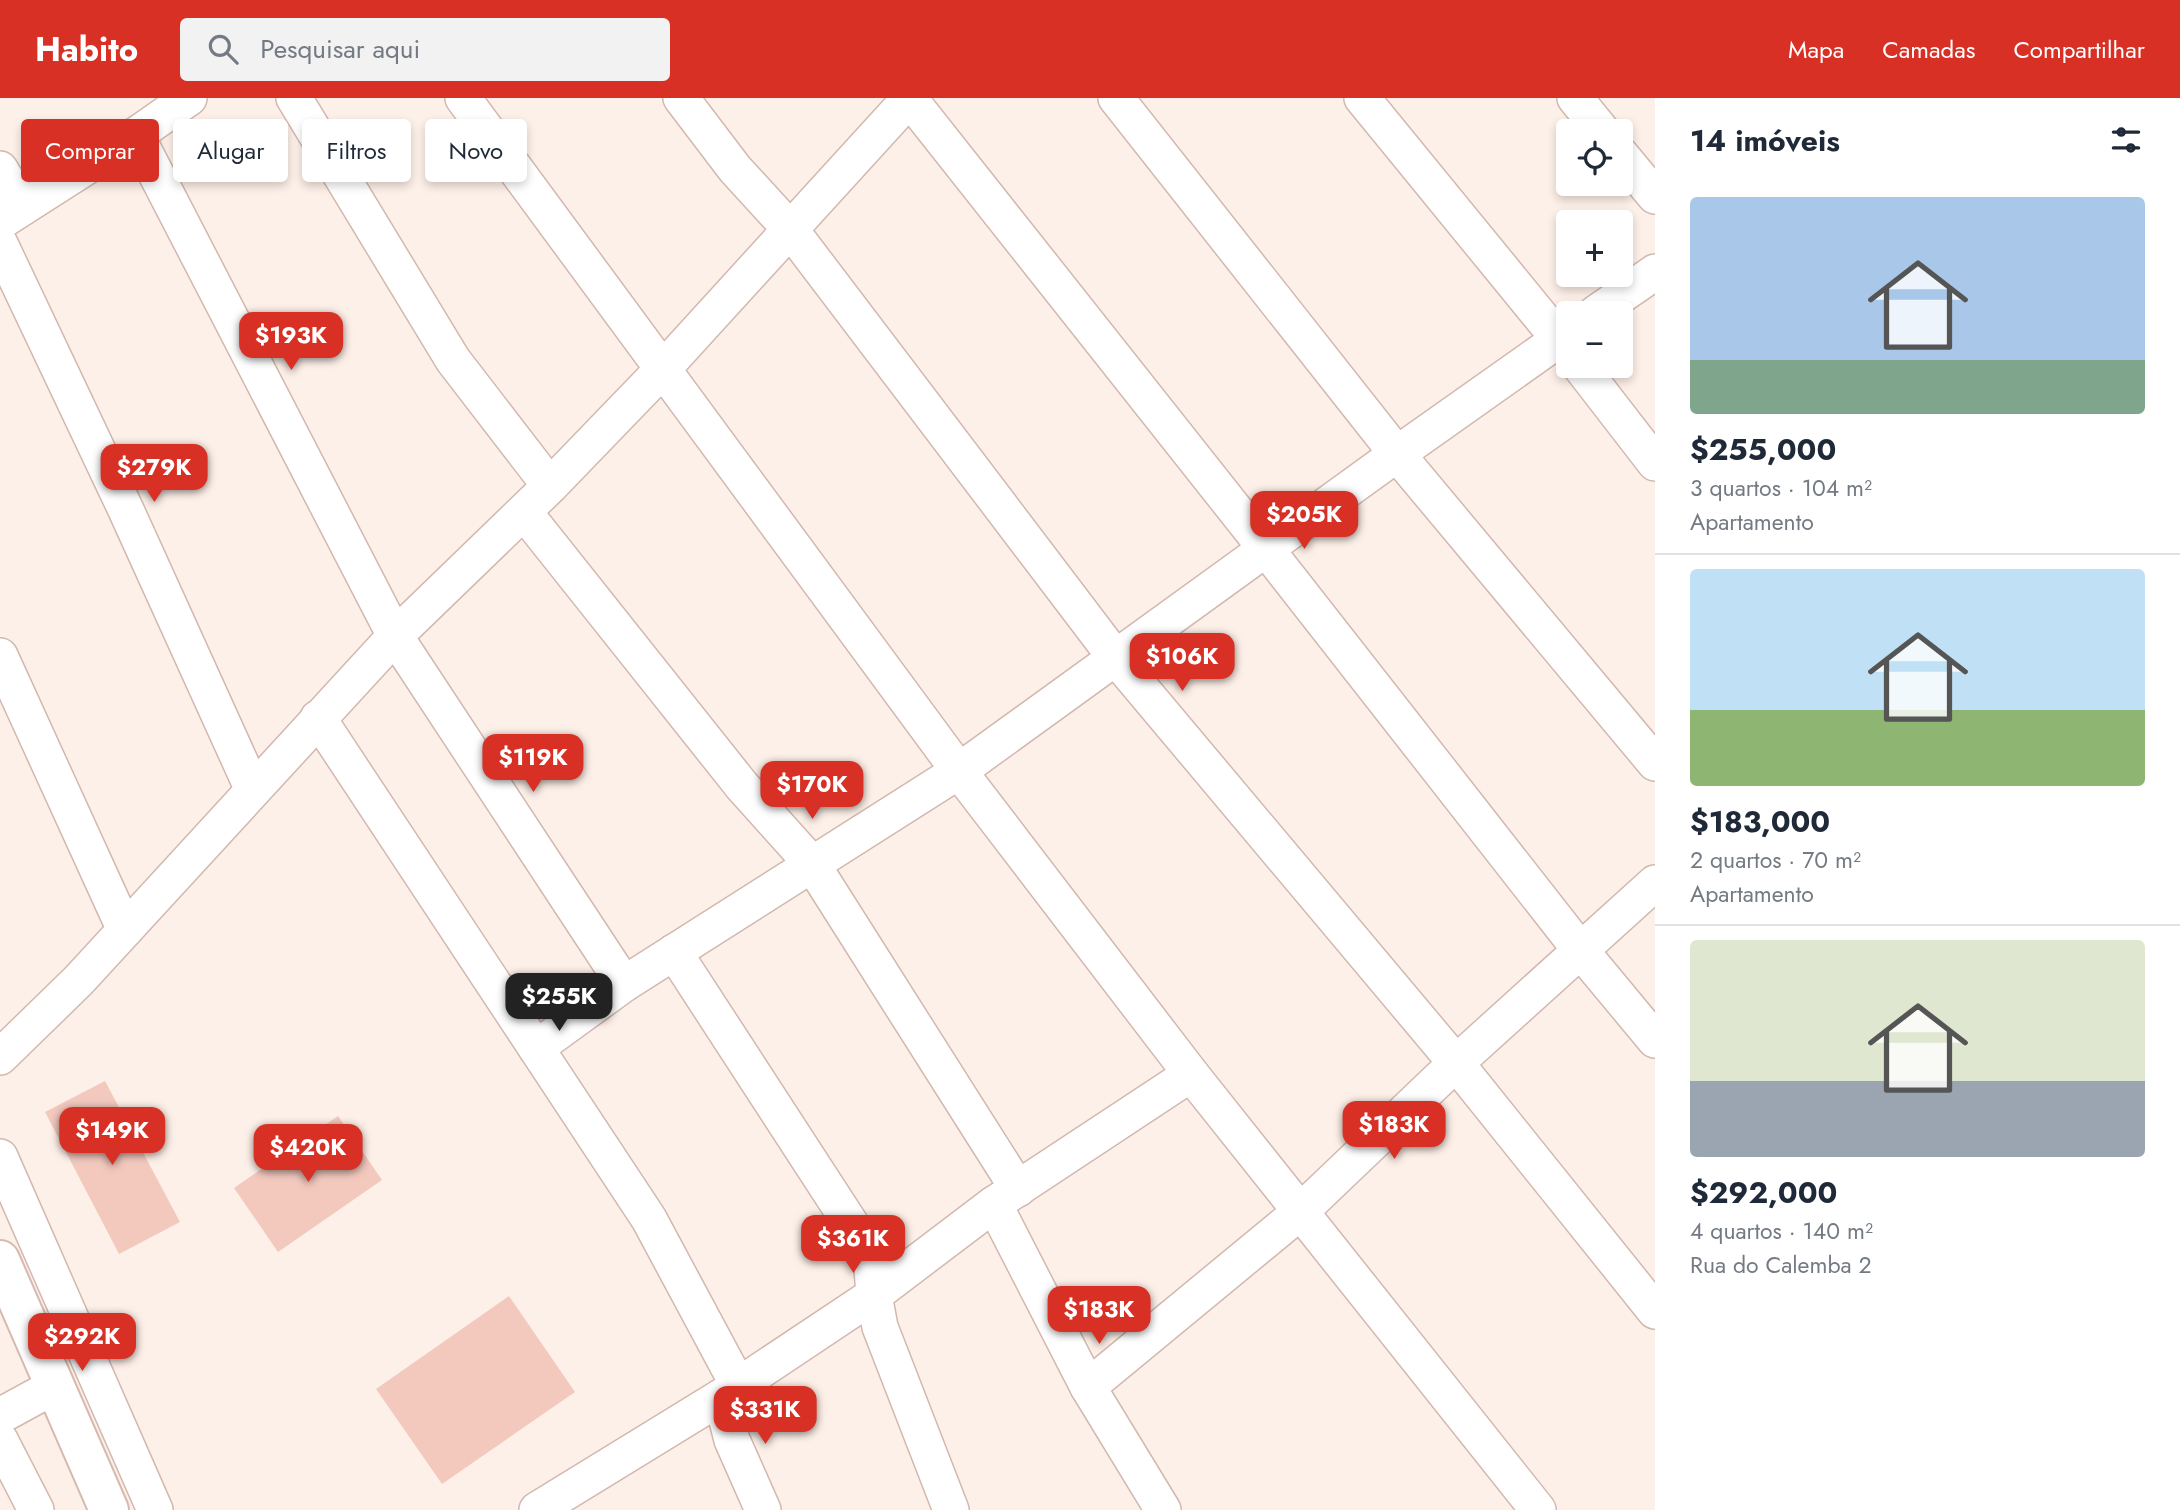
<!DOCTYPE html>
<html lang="pt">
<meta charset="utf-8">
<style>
:root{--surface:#fff;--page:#f2f2f3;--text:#1f2937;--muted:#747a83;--line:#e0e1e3;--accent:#d93025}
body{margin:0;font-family:Jost,sans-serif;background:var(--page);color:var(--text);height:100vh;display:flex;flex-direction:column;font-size:26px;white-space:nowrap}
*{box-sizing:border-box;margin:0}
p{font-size:23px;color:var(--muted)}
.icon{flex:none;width:38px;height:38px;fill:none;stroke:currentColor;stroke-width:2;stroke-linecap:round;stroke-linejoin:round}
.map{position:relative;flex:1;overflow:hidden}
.drawer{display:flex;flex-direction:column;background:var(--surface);width:525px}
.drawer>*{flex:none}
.top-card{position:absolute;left:21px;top:21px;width:665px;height:63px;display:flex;gap:14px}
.controls{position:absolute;left:1556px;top:21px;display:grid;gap:14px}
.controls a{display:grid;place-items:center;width:77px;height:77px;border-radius:7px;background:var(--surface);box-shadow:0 4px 10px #0003;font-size:35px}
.price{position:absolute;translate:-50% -60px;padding:0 16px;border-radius:14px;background:var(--accent);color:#fff;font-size:23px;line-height:46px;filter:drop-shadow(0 2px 4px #0008)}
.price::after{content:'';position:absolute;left:50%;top:42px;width:21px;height:16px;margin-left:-10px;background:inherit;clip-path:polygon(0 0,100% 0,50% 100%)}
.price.on{background:#222;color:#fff}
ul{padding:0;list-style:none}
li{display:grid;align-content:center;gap:14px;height:371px;padding:0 35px}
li+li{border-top:2px solid var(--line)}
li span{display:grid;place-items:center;height:217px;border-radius:7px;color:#555}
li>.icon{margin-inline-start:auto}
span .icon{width:126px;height:126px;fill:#fffc;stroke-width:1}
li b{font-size:30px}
h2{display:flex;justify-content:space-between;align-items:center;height:84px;padding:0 35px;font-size:30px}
.pill{padding:0 24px;border-radius:7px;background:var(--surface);box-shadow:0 4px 10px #0003;font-size:24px;line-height:63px}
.pill.on{background:var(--accent);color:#fff}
header{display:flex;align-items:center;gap:42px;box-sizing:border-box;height:98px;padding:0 35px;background:var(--accent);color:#fff}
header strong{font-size:33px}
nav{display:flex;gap:38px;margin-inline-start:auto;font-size:24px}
.search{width:490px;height:63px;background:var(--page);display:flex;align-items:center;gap:18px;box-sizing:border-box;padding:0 24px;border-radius:7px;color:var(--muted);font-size:26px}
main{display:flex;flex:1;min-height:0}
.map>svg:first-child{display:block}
.building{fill:#f3c9be}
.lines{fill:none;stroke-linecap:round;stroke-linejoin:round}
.minor-casing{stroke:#d2b8af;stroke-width:38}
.secondary-casing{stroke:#d7b9af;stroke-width:42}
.minor{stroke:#fff;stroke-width:35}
.secondary{stroke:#fff;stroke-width:38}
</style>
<header>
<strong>Habito</strong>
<div class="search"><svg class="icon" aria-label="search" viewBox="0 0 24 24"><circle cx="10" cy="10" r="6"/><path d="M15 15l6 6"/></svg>Pesquisar aqui</div>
<nav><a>Mapa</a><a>Camadas</a><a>Compartilhar</a></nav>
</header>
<main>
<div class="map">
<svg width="1655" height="1412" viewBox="0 0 1655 1412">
<rect width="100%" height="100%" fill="#fdf0e8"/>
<g class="building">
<path d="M105,983L180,1124L119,1156L45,1014Z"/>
<path d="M338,1018L382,1082L278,1154L234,1090Z"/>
<path d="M509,1198L575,1294L442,1386L376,1291Z"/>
</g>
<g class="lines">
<g class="minor-casing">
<g id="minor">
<path d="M294,0L453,262L550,388"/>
<path d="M463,0L959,673L1191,976L1538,1412"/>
<path d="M681,0L735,71L790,131L1115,559L1456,965L1655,1213"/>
<path d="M909,0L1267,452L1581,853L1655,942"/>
<path d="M1116,0L1397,356L1655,665"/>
<path d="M1362,0L1568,252"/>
<path d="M1575,0L1602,33"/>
<path d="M136,37L395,538L624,886"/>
<path d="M1620,56L1655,98"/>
<path d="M0,71L23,109"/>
<path d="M0,124L136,37L189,0"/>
<path d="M0,146L126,412L253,692"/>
<path d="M1596,215L1655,174"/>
<path d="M1580,268L1655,365"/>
<path d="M524,414L742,688L812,766L1018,1091"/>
<path d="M0,558L125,832"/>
<path d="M318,620L649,1121L738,1287"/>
<path d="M674,854L871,1157L874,1197L880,1229L951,1412"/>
<path d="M536,950L624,886L959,673L1397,356L1568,235"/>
<path d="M0,959L79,882L395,538L550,388L662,272L910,0"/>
<path d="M0,1059L155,1412"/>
<path d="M994,1106L1088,1289L1163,1412"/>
<path d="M1088,1289L1300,1114L1456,965L1655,785"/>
<path d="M721,1299L732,1342L763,1412"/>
<path d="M0,1318L55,1288"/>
<path d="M0,1342L36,1412"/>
<path d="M537,1412L721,1299L874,1197L994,1106L1191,976"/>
</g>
</g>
<g class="secondary-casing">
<path id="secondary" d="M0,1162L109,1412"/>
</g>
<use href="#minor" class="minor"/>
<use href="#secondary" class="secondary"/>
</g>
</svg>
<div class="controls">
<a><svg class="icon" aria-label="locate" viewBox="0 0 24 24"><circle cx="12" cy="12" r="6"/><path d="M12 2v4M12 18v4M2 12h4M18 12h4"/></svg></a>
<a>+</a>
<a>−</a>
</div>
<b class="price" style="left:291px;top:274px">$193K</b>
<b class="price" style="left:154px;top:406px">$279K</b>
<b class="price" style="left:1304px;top:453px">$205K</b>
<b class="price" style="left:1182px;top:595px">$106K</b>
<b class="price" style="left:533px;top:696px">$119K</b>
<b class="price" style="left:812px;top:723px">$170K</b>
<b class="price on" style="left:559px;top:935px">$255K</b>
<b class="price" style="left:1394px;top:1063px">$183K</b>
<b class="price" style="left:112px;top:1069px">$149K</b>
<b class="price" style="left:308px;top:1086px">$420K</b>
<b class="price" style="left:853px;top:1177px">$361K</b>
<b class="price" style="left:1099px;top:1248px">$183K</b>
<b class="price" style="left:82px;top:1275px">$292K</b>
<b class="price" style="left:765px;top:1348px">$331K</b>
<div class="top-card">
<a class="pill on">Comprar</a>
<a class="pill">Alugar</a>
<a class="pill">Filtros</a>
<a class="pill">Novo</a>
</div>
</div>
<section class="drawer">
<h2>14 imóveis<svg class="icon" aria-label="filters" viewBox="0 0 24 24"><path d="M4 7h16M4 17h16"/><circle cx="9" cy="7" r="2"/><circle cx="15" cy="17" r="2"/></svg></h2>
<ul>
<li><span style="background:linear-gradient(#a9c7e8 75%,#7fa58c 0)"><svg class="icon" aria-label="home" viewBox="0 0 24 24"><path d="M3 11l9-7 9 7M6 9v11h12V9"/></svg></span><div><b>$255,000</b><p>3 quartos · 104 m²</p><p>Apartamento</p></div></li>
<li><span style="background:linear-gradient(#bfe0f5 65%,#8fb573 0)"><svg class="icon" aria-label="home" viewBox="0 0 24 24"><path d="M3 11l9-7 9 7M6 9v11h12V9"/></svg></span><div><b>$183,000</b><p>2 quartos · 70 m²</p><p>Apartamento</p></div></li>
<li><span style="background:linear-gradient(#dfe7d0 65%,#9aa5b1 0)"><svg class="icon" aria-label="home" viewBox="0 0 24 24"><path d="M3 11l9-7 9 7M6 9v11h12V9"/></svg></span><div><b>$292,000</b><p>4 quartos · 140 m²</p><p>Rua do Calemba 2</p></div></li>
</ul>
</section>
</main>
